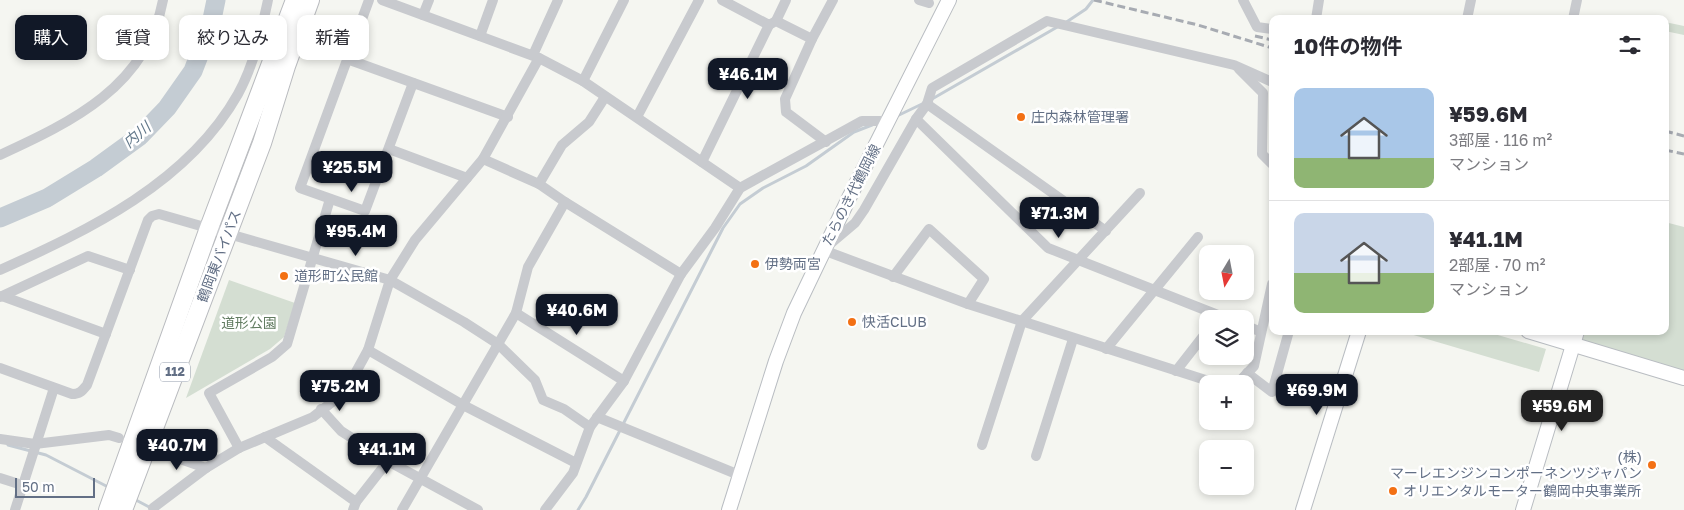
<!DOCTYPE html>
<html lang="ja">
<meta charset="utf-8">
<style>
:root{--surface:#fff;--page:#f2f2f3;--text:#2b2b33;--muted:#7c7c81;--line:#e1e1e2;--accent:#111827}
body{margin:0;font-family:"Golos Text","Noto Sans JP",sans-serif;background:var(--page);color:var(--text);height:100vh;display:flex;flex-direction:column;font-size:19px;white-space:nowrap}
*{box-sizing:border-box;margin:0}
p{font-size:16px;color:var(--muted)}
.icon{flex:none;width:28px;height:28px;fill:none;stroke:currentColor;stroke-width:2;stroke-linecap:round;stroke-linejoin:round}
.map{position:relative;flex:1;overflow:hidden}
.side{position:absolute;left:1269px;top:15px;width:400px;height:320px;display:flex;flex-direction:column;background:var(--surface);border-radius:10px;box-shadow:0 2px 8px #0003}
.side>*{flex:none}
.hud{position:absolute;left:15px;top:15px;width:475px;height:45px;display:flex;gap:10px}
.needle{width:32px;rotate:190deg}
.controls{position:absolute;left:1199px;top:245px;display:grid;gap:10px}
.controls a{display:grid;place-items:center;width:55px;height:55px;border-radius:10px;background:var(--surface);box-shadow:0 2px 8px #0003;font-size:25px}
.scale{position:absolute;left:15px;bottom:12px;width:80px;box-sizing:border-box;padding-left:5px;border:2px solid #626f85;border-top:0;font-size:14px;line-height:18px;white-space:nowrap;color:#626f85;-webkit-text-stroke:4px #fff;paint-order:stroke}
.price{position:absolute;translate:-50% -42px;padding:0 11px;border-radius:10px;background:var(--accent);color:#fff;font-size:16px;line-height:32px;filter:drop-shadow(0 1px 2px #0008)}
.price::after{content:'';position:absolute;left:50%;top:30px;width:15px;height:11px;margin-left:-8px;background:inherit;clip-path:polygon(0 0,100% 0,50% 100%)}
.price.on{background:#222;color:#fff}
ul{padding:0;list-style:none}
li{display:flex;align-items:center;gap:15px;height:125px;padding:0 25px}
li+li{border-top:1px solid var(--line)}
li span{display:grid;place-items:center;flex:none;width:140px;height:100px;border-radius:10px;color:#555}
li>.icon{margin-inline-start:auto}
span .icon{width:60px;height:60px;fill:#fffc;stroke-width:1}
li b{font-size:21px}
h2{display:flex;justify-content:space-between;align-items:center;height:60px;padding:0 25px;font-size:21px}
.pill{padding:0 18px;border-radius:10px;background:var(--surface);box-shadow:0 2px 8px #0003;font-size:18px;line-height:45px}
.pill.on{background:var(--accent);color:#fff}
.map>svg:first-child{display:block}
.green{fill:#d4ded2}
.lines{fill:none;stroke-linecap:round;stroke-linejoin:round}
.stream{stroke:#c4ccd3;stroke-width:3}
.river{stroke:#c4ccd3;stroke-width:19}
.secondary-casing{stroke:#b9bdc2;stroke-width:16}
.highway-casing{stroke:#b9bbbf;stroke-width:20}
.street{stroke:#c8cace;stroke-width:10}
.secondary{stroke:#fff;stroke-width:14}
.highway{stroke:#fff;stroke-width:18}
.rail{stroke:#a7abb2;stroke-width:3;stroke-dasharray:8 4;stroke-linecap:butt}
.poi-dot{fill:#f37014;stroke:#fff;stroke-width:2}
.labels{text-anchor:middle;stroke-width:5;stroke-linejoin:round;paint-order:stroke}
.shield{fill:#fff;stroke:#919aaa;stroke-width:1}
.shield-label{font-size:12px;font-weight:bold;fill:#626f85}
.poi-label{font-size:14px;fill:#626f85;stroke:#fff;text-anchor:start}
.street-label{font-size:14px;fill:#626f85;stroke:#fff}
.park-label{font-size:14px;fill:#627c61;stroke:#fff}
.water-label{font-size:15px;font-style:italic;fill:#62788a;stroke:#fff}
</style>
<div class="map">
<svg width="1684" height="510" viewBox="0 0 1684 510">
<rect width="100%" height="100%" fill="#f5f6f1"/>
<g class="green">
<path d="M1665,22L1684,26V35L1665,31Z"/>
<path d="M1665,222L1684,227V373L1582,341L1585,331H1665Z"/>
<path d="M229,280L295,303L284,337L270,349L186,398Z"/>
<path d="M1400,331H1484L1546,349L1539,372Z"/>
</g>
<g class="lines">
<g class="stream">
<path d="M1065,23L1086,9L1093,0"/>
<path d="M932,99L1059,26"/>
<path d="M897,116L922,104"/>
<path d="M8,445L46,455L110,488"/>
<path d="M134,499L151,508"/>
<path d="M578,510L586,497L723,228L740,204L763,188L806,166L854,132L872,125"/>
</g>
<path class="river" d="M0,218L47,198L96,168L140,136L167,108L193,71L211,24L216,0"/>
<g class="secondary-casing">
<g id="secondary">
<path d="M1528,331L1684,378"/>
<path d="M1572,331L1573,345L1577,331"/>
<path d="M729,510L776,361L794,313L849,198L949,0"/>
<path d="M1303,510L1359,331"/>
<path d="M1523,510L1573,345"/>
</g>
</g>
<g class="highway-casing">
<g id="highway">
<path d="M108,510L209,228L295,0"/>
<path d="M123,510L262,143L286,66L310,0"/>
</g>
</g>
<g class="street">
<path d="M369,0L300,188L365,211L413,83"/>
<path d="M382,0L539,58L583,81L740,188"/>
<path d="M722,0L769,25L776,21L812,39L785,99L786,112L826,142"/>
<path d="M919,0L929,3"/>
<path d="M1243,0L1257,27L1272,29"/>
<path d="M423,15L429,0"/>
<path d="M1316,19L1319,0"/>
<path d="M1467,19L1471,0"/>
<path d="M1573,19L1577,0"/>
<path d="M776,21L786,0"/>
<path d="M480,36L493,0"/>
<path d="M812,39L833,0"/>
<path d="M533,55L558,0"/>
<path d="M347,59L508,117"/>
<path d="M1239,69L1263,93L1262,154L1272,164"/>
<path d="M583,81L624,0"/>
<path d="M927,104L1106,231"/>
<path d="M637,117L699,0"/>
<path d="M916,119L1048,248L1228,319"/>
<path d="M389,149L467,178"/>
<path d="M0,155C72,122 147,86 163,0"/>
<path d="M483,159L539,184L565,202"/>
<path d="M702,162L769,25"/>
<path d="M539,184L562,145L589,122L605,97"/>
<path d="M0,270C89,230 188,183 238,94C254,65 261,32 268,0"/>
<path d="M893,277L929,229L984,279L968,304"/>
<path d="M2,296L106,334"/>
<path d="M0,297L88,256L130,270"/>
<path d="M516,313L624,381"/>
<path d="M1245,325L1261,332"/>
<path d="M1106,349L1198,237"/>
<path d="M368,350L463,405L576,463"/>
<path d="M0,368L72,394C80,394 82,391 87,385L148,220L152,216L159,214L390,280L464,322L498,344L535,380L543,400L564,409L590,427"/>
<path d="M1176,371L1208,330"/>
<path d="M1247,373L1272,392L1289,331"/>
<path d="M1218,384L968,304L823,250L855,223L864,210L916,119L927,104L932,88L1047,21L1234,65L1272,82"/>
<path d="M1237,384L1254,366L1272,284"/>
<path d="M321,409L341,431L388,461L478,510"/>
<path d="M597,417L739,475"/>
<path d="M265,437L356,502"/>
<path d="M0,439L35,444L109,435L119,438"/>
<path d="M982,445L1022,321L1140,193"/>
<path d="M239,448L209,393L272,357L287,344L330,199"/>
<path d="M157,451L206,468"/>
<path d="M1036,456L1073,339"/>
<path d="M0,478L22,485"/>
<path d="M15,510L54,388"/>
<path d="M154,510L153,508L206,468L239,448L313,417L345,392L368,350L390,280L415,240L483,159L539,58"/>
<path d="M353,510L356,502L388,461"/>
<path d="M402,510L516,313L528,267L565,202L681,274"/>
<path d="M545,510L573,473L590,427L624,381L681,274L715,228L740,188L862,121H889"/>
</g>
<use href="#secondary" class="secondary"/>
<use href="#highway" class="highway"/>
<g class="rail">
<path d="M1094,0L1198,25L1272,48"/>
<path d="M1255,36L1272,40"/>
<path d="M1665,131L1684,136"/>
<path d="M1665,150L1684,154"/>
</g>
</g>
<g class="poi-dot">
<circle cx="1021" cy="117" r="5"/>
<circle cx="755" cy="264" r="5"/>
<circle cx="284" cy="276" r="5"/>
<circle cx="852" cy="322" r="5"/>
<circle cx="1652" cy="465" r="5"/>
<circle cx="1393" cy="491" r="5"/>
</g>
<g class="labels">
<rect class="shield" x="160" y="362.5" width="30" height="19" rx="4"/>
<g class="shield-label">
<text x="175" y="376">112</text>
</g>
<g class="poi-label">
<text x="1031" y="122">庄内森林管理署</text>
<text x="765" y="269">伊勢両宮</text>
<text x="294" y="281">道形町公民館</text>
<text x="862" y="327">快活CLUB</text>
<text x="1642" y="462" text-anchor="end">(株)<tspan x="1642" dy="16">マーレエンジンコンポーネンツジャパン</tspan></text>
<text x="1403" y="496">オリエンタルモーター鶴岡中央事業所</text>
</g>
<g class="street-label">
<text transform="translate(851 195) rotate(-63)" y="5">たらのき代鶴岡線</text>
<text transform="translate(219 256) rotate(-69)" y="5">鶴岡東バイパス</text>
</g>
<g class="park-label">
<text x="249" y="328">道形公園</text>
</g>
<g class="water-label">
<text transform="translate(137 135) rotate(-40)" y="5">内川</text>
</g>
</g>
</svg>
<div class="controls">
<a><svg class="needle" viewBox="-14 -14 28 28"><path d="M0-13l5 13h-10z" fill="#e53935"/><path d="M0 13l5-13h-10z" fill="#7c7c81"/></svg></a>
<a><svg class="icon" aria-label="layers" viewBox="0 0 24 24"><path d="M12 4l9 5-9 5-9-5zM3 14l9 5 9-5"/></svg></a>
<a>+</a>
<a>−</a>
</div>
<div class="scale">50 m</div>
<b class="price" style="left:748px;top:100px">¥46.1M</b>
<b class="price" style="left:352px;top:193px">¥25.5M</b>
<b class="price" style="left:1059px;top:239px">¥71.3M</b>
<b class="price" style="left:356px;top:257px">¥95.4M</b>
<b class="price" style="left:577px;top:336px">¥40.6M</b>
<b class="price" style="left:340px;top:412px">¥75.2M</b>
<b class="price" style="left:1317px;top:416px">¥69.9M</b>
<b class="price on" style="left:1562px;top:432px">¥59.6M</b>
<b class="price" style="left:177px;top:471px">¥40.7M</b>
<b class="price" style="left:387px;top:475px">¥41.1M</b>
<div class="hud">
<a class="pill on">購入</a>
<a class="pill">賃貸</a>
<a class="pill">絞り込み</a>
<a class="pill">新着</a>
</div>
<section class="side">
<h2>10件の物件<svg class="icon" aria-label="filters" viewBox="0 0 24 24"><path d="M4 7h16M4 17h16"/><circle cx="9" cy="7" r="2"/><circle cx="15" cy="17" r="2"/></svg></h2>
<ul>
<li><span style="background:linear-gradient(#a9c7e8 70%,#8fb573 0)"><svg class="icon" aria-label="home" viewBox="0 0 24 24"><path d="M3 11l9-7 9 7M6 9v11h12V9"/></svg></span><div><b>¥59.6M</b><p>3部屋 · 116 m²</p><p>マンション</p></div></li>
<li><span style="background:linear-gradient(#c9d6e8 60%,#8fb573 0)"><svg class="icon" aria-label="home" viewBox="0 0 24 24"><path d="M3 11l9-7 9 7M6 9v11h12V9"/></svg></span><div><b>¥41.1M</b><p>2部屋 · 70 m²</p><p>マンション</p></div></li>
</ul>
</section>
</div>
